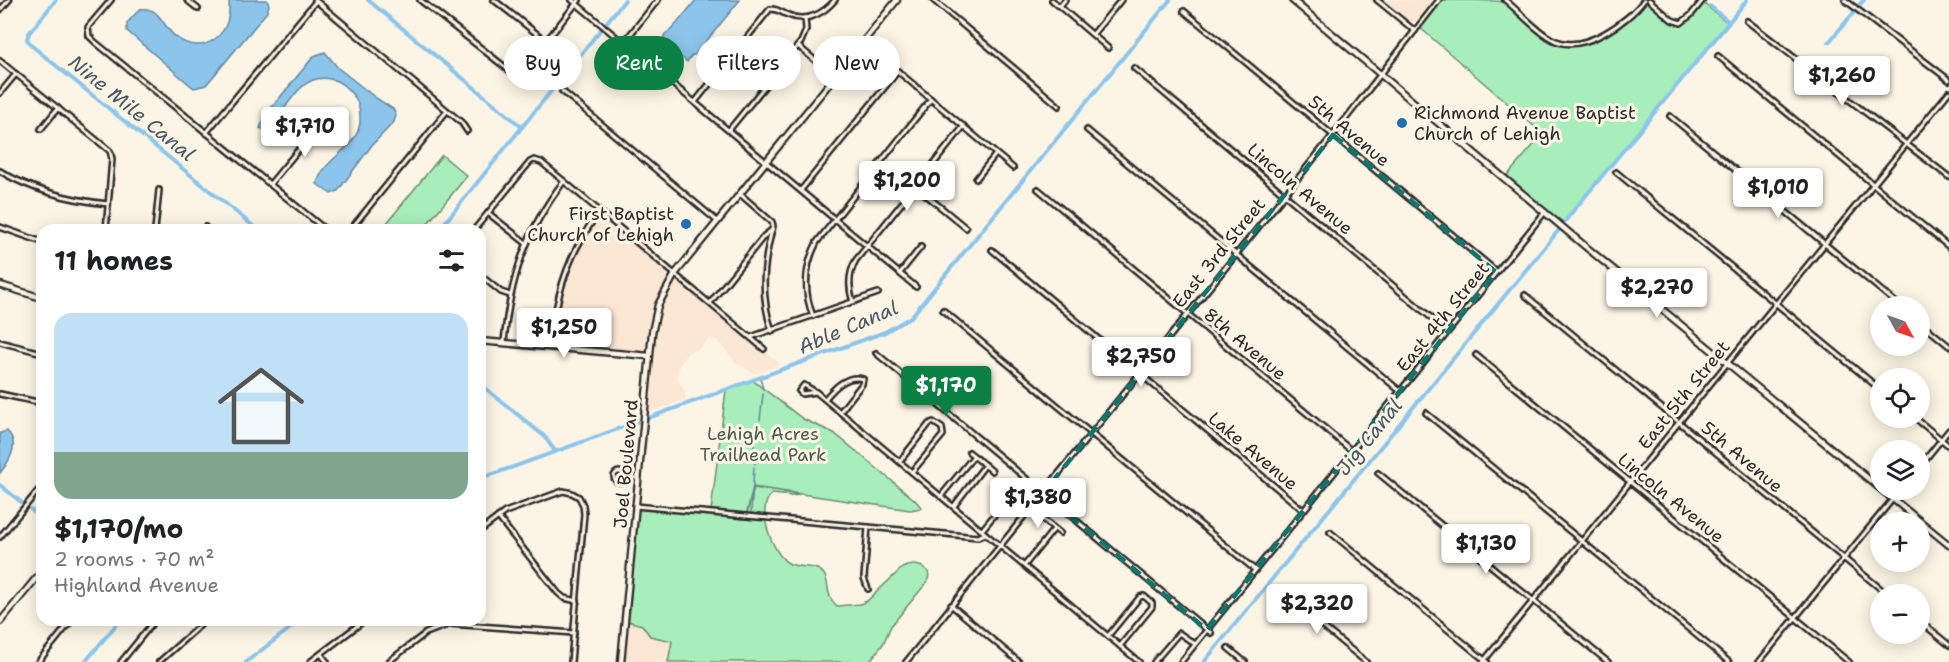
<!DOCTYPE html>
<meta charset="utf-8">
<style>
:root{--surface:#fff;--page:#f2f2f2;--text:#202124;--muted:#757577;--line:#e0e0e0;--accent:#0b8043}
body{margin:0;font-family:"Shantell Sans",sans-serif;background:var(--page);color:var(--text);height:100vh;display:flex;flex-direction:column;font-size:22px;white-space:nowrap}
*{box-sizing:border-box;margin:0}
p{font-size:20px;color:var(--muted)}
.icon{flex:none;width:33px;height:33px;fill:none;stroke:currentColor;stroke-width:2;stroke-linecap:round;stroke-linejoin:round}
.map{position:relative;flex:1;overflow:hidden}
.panel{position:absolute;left:36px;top:224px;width:450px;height:402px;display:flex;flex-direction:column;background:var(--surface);border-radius:18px;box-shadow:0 3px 15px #0003}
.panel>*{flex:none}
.guide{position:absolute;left:504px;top:36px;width:570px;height:54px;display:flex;gap:12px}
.needle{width:39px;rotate:130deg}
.fabs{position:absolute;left:1870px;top:296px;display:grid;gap:12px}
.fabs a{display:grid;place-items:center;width:60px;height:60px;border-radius:50%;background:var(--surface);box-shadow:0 3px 15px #0003;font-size:30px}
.price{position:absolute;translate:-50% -51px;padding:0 14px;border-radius:6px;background:#fff;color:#222;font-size:20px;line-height:39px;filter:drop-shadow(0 2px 3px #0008)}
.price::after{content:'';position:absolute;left:50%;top:36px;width:18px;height:14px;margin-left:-9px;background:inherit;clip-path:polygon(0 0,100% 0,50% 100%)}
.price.current{background:var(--accent);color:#fff}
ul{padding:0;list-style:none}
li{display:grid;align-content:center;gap:12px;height:318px;padding:0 18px}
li+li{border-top:2px solid var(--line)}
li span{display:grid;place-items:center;height:186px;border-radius:18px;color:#555}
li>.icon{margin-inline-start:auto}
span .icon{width:108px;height:108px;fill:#fffc;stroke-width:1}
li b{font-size:26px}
h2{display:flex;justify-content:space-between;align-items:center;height:72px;padding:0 18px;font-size:26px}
.chip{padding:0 21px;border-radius:27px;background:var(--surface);box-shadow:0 3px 15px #0003;font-size:21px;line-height:54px}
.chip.current{background:var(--accent);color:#fff}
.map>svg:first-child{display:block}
.built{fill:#fce6d4}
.green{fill:#a8eeba;stroke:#6a8c72;stroke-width:1.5}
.water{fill:#8cc5eb;stroke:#65879e;stroke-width:1.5}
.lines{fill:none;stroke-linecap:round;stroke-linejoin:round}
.stream{stroke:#65879e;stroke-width:1.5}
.canal{stroke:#8cc5eb;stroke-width:4}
.minor-casing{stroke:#2b2b2b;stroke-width:8}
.tertiary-casing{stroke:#2b2b2b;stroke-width:9}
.secondary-casing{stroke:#2b2b2b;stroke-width:9}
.minor{stroke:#fcf5e5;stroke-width:3}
.tertiary{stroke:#fcf5e5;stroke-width:4.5}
.secondary{stroke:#fcf5e5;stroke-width:4.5}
.marked{fill:none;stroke:#0f766e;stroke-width:4.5;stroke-dasharray:12 8;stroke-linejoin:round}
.poi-dot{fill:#1f6fb2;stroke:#fcf5e5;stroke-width:2}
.labels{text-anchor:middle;stroke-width:6;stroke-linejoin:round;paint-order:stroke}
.poi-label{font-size:18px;fill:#2b2b2b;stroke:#fcf5e5;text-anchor:start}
.street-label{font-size:18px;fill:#2b2b2b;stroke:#fcf5e5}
.park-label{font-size:18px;fill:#4a5c4f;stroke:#fcf5e5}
.water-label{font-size:20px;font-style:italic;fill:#485965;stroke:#fcf5e5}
</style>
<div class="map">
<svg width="1949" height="662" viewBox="0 0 1949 662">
<rect width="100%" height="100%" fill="#fcf5e5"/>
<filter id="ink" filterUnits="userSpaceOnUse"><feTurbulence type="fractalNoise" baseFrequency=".0167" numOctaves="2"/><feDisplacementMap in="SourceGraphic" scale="12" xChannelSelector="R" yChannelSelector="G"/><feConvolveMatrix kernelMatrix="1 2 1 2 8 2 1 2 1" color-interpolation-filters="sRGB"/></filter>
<g filter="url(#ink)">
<g class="built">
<path d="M1384,0H1432L1415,22L1412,23Z"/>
<path d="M598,212L674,273L656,304L650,327L648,354L551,345L557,296L564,274L572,254Z"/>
<path d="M677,276L780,364L755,374L736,363L717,340L708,339L698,349L688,352L680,364L677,378L684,389L686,399L646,413L654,333L660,306Z"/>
<path d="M627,621L642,625L650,636L672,641L668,662H623Z"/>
</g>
<g class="green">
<path d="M1439,0C1451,0 1496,0 1504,2C1519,11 1532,27 1547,37C1581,60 1624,26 1646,0L1678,24C1690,24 1696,11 1703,3L1729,24L1562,224L1506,177L1543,134L1419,27Z"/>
<path d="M442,155L467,176L423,229H382Z"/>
<path d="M752,380L803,419L834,433L915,500L922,508L910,510L753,487L746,516L711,511L726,390Z"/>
<path d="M754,488L799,495L791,496L772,494C755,507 772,553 788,563C798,569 816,564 823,573C831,583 824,595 837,606L860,604L867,601L902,568C912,563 921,564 929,572L928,581L891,626L883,644L869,662H668L672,641L650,636L642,625L627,621L637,508L715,513L746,518Z"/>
</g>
<g class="water">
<path d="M229,0H267L269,5L267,12L206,85L194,88L190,85L127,31V23L140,9C157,7 160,19 169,30C181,45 199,50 215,39C228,29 230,15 229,0Z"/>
<path d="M696,0H740L695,55H692L687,62L664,42V35L673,28Z"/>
<path d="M325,52L338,68L376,98L393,109L396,115L394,122L372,145L338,191L331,194L317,184C323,156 363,148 360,116C360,108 358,101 353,95C346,87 341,81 330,79C299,72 286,112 269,129L265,130L260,128L268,112L314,56Z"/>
<path d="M7,431C21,444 9,462 0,473V433Z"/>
</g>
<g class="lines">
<g class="stream">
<path d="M760,378L763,389"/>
<path d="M760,420L763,394"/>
<path d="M755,464L753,434L758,427"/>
<path d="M751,514L754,467"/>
</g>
<g class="canal">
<path d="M56,0L29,33L27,39L32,46L258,230"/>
<path d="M368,0L522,127"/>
<path d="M1858,6L1864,0"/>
<path d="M1729,22L1747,0"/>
<path d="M606,23L625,0"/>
<path d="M1829,42L1855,11"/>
<path d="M1565,221L1729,22L1710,6"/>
<path d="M439,230L602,28"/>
<path d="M480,384L544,436L555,451"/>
<path d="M480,481L488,476L885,332L911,317L1170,0"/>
<path d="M0,485L21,502"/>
<path d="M31,510L42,519"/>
<path d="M85,662L120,620"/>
<path d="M246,662L301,620"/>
<path d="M1204,662L1558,231"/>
</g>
<g class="minor-casing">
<g id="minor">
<path d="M111,0L88,27L89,36L95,42L326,230"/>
<path d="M187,0L198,9"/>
<path d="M315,0L461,122L467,131"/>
<path d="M420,0L510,71L515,73L523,70L579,0"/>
<path d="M494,0L546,41"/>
<path d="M572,0L916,287"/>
<path d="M933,0L1059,106"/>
<path d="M1052,0L1108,48"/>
<path d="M1377,0L1415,31"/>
<path d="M1505,0C1520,12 1539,34 1556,41C1584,53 1628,22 1644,0"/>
<path d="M1649,0L1672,20L1681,23L1691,15L1703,0"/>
<path d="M1845,0L1949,80"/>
<path d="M1060,6L1065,0"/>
<path d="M0,10L9,0"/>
<path d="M1184,11L1496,271"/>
<path d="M1747,21L1949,177"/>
<path d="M1093,34L1121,0"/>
<path d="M624,42L658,0"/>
<path d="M863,42L1013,168"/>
<path d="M798,46L835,77"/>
<path d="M1718,56L1949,247"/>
<path d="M0,61L110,151L112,159L106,230"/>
<path d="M1134,68L1447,331"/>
<path d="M562,91L717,221"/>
<path d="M0,93L16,74"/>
<path d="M695,102L770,9C778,8 781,13 788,15C806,23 823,14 835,0"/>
<path d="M1670,116L1900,306"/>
<path d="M41,129L58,108"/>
<path d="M729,130L801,42L806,30L805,18"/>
<path d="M1087,130L1400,391"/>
<path d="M206,133L316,1"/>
<path d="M0,171C33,191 70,200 108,204"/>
<path d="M1616,172L1881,390"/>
<path d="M976,179L996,154"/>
<path d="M270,184L324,119"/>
<path d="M915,186L966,228"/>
<path d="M1038,189L1352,451"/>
<path d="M801,190L898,71"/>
<path d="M740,194L772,222L773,226C763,262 760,295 772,331"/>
<path d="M488,213L526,243"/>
<path d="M0,227L42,242"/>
<path d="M155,230L159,190"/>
<path d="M205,230V227"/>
<path d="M350,230L447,111"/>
<path d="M474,230L530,162L534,160L541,162L764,349"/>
<path d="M992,250L1303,510"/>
<path d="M900,273L921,247"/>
<path d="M480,275L501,292L510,295"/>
<path d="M1525,295L1887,594"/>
<path d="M853,302C848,287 848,274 856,260L964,126"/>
<path d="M710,303L764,236L772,230"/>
<path d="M943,310L1255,570"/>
<path d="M813,316C803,291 805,265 817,242L931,99"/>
<path d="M1920,322L1949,346"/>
<path d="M751,337L878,293"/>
<path d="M0,342L42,353"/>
<path d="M504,342C510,280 525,231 564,181"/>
<path d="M552,347C554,297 569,251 600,211"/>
<path d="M876,353L1211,633"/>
<path d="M1476,355L1849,662"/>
<path d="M804,385L816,392L802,394L799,391Z"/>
<path d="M816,392L1139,662"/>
<path d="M0,394L42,403"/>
<path d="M825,399C834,388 847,374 863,379L862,384L840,412"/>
<path d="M1426,413L1729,662"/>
<path d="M1914,417L1949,446"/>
<path d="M969,452L992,471"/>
<path d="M900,461L929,424L933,422L942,428L943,435L912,472"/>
<path d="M1920,466L1949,430"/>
<circle cx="619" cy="477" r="5"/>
<path d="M1378,473L1608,662"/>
<path d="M625,477L638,478"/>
<path d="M941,496L973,457H975"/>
<path d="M635,506L978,537L985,534"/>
<path d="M954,506L985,465"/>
<path d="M498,517L558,593L564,598L577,601"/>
<path d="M982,530L1010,496H1014L1060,533"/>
<path d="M480,531L505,512L563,491L572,493L579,497L583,505L584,514L571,662"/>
<path d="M1330,532L1487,662"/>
<path d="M0,537L42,486"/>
<path d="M1024,566L1054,529"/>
<path d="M868,589L864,578L868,527"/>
<path d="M1282,593L1366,662"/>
<path d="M951,605L1019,662"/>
<path d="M1920,621L1949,645"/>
<path d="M1108,636L1140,597L1144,596L1152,603V607L1120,646"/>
<path d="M1228,648L1245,662"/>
<path d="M321,654L327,662"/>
<path d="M38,662L72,620"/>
<path d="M121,662L155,620"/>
<path d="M159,662L206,620"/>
<path d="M310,662L365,620"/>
<path d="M388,662L426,633L450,624L574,633"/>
<path d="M906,662L1333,135L1439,0"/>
<path d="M1154,662L1179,633L1195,644"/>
<path d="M1181,662L1545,212"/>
<path d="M1483,662L1949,92"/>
<path d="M1759,662L1901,489"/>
</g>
</g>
<g class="tertiary-casing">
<g id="tertiary">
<path d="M1292,0L1586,247L1949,545"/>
<path d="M0,285L42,298"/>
<path d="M480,341L649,356"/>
<path d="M0,622L42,571"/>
</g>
</g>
<g class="secondary-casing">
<path id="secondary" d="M621,662L652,333L658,305L675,274L897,0"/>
</g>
<use href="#minor" class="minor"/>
<use href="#tertiary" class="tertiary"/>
<use href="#secondary" class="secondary"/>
</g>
</g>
<path class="marked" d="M1333,135L1496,272L1207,630L1043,493Z"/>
<g class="poi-dot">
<circle cx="1402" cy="123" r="6"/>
<circle cx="686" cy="224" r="6"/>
</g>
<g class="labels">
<g class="poi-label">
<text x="1414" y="119">Richmond Avenue Baptist<tspan x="1414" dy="21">Church of Lehigh</tspan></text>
<text x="674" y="220" text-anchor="end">First Baptist<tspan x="674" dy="21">Church of Lehigh</tspan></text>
</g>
<g class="street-label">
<text transform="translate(1349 131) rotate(40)" y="6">5th Avenue</text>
<text transform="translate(1300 189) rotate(40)" y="6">Lincoln Avenue</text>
<text transform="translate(1219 253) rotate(-51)" y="6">East 3rd Street</text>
<text transform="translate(1443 317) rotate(-51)" y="6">East 4th Street</text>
<text transform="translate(1245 344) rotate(40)" y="6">8th Avenue</text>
<text transform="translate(1684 395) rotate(-51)" y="6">East 5th Street</text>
<text transform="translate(1253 451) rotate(40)" y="6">Lake Avenue</text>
<text transform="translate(1742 457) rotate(40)" y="6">5th Avenue</text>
<text transform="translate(626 464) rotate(-85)" y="6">Joel Boulevard</text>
<text transform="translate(1671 498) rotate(39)" y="6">Lincoln Avenue</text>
</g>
<g class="park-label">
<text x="763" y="440">Lehigh Acres<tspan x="763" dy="21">Trailhead Park</tspan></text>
</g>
<g class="water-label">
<text transform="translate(132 108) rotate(39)" y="7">Nine Mile Canal</text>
<text transform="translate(848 327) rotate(-23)" y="7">Able Canal</text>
<text transform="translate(1369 437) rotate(-51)" y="7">Jig Canal</text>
</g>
</g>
</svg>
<div class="fabs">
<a><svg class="needle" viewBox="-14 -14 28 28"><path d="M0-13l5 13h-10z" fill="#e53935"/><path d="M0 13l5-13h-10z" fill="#757577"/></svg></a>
<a><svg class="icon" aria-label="locate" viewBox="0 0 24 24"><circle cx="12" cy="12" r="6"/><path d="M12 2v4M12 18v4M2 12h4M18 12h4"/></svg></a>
<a><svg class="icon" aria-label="layers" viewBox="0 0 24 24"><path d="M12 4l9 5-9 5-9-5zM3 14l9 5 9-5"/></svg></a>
<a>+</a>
<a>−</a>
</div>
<b class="price" style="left:1842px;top:107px">$1,260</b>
<b class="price" style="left:305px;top:158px">$1,710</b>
<b class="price" style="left:907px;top:212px">$1,200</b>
<b class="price" style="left:1778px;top:219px">$1,010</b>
<b class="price" style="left:1657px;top:319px">$2,270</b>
<b class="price" style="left:564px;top:359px">$1,250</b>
<b class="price" style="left:1141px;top:388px">$2,750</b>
<b class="price current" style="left:946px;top:417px">$1,170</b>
<b class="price" style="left:1038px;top:529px">$1,380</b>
<b class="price" style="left:1486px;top:575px">$1,130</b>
<b class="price" style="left:1317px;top:635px">$2,320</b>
<div class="guide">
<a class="chip">Buy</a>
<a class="chip current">Rent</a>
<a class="chip">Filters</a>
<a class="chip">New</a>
</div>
<section class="panel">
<h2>11 homes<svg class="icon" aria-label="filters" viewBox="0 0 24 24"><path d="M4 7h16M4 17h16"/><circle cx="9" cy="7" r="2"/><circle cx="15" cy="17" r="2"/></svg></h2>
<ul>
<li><span style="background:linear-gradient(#bfe0f5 75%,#7fa58c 0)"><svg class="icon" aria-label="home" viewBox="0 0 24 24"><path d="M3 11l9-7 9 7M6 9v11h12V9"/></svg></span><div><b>$1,170/mo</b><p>2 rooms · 70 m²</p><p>Highland Avenue</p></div></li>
</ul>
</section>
</div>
